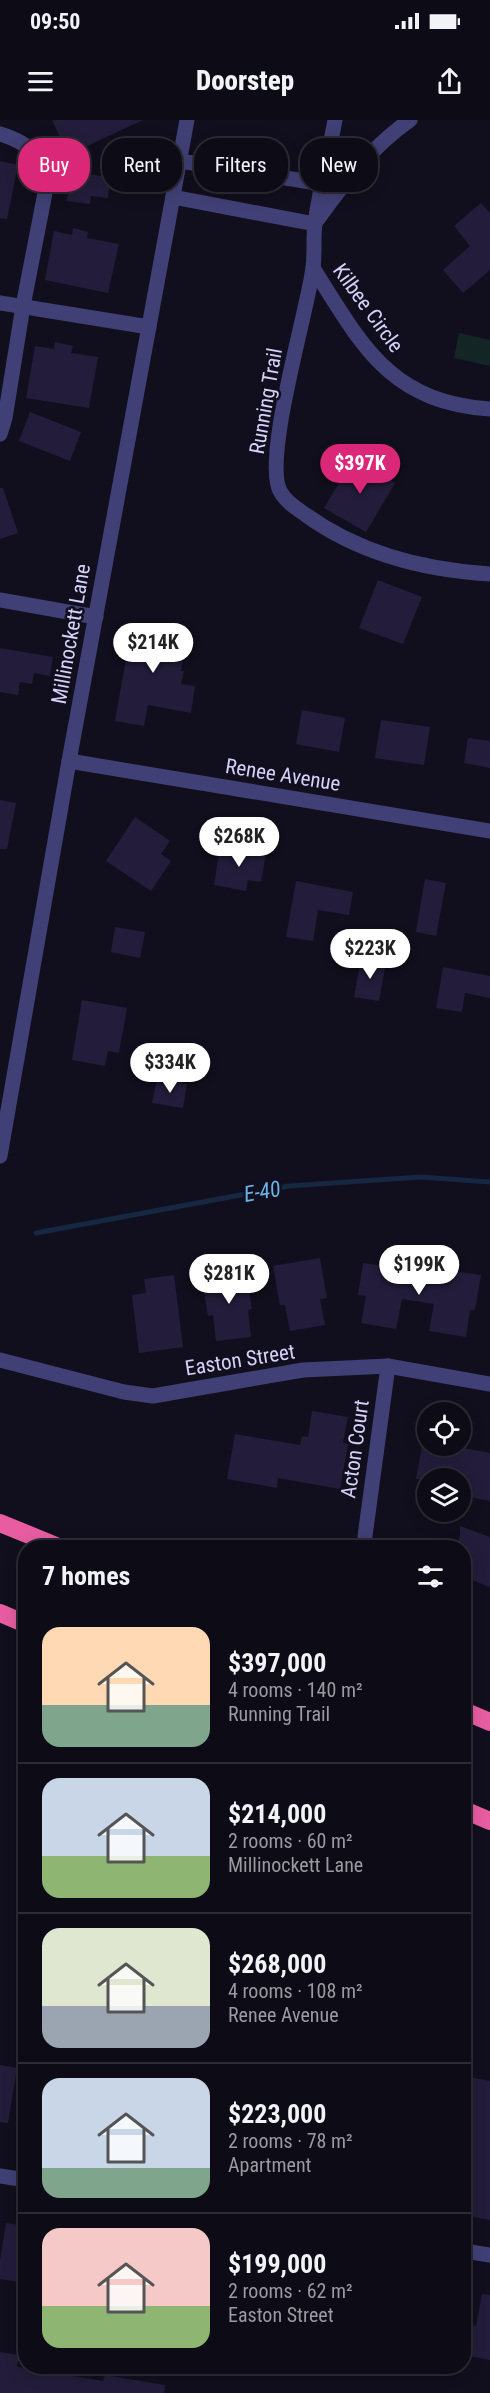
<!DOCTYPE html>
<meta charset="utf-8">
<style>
:root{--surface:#0d0b16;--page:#16141f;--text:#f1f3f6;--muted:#9a9ba1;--line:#2d2b35;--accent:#db2777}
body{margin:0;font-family:"Roboto Condensed",sans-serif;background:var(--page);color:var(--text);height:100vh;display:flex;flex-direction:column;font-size:22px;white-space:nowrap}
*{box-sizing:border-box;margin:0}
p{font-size:20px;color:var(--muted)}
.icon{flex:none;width:33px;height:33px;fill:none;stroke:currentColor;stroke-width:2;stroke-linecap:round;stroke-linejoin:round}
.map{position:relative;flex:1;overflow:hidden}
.drawer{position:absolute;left:18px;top:1420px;width:453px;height:834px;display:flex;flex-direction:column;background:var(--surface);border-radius:24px;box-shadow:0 3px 15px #0003,0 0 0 2px var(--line)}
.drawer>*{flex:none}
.banner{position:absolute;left:18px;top:18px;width:454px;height:54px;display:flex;gap:12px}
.fabs{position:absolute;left:417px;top:1282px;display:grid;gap:12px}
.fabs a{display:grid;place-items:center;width:54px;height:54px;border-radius:50%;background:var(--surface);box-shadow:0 3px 15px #0003,0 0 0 2px var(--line);font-size:30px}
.price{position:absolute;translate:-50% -51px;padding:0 14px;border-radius:21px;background:#fff;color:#222;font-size:20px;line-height:39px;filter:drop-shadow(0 2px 3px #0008)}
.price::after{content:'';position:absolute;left:50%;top:36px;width:18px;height:14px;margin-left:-9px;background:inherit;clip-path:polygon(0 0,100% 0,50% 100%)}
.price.on{background:var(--accent);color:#fff}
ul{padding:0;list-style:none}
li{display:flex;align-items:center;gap:18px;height:150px;padding:0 24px}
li+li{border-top:2px solid var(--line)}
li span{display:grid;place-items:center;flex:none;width:168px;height:120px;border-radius:18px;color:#555}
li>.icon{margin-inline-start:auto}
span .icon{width:72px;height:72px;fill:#fffc;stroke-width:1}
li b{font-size:26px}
h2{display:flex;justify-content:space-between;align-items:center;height:72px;padding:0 24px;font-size:26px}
.chip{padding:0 21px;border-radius:24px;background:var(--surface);box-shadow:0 3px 15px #0003,0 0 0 2px var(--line);font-size:21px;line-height:54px}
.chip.on{background:var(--accent);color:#fff}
.status{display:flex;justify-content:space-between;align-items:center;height:42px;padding:0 30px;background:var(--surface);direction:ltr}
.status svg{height:16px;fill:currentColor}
header{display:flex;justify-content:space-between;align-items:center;height:78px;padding:0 24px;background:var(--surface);font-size:27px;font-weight:800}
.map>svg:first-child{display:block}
.green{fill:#132625}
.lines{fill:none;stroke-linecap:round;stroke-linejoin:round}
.stream{stroke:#152741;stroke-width:5}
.building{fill:#231d3b}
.minor{stroke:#414076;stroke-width:15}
.tertiary{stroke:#414076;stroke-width:15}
.motorway{stroke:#e85da2;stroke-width:18}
.labels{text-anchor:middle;stroke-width:5;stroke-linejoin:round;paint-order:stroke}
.street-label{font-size:21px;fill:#d5d1f9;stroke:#110f1d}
.water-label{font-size:22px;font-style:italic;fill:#6db3eb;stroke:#110f1d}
</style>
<div class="status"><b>09:50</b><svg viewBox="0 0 49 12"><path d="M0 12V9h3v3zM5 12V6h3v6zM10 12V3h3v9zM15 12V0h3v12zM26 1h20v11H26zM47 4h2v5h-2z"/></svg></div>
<header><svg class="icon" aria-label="menu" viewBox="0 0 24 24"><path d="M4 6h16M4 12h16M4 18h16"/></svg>Doorstep<svg class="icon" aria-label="share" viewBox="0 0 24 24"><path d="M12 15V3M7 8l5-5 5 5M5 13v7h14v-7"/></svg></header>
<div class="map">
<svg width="490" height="2273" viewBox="0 0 490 2273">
<rect width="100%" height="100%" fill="#110f1d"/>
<path class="green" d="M459,213L490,220V246L454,238Z"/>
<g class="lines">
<path class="stream" d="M36,1113L289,1066L421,1057L490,1062"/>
</g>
<g class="building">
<path d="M52,0H143L68,35Z"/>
<path d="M0,41L18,45L7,99L0,98Z"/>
<path d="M77,53L110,57L108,78L91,76L90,84L67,81L70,61L81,63Z"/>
<path d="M481,83L490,93V150L463,173L443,150L470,126L454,106Z"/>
<path d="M73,108L88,112L87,118L119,124L108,173L45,160L54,111L72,115Z"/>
<path d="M55,222L73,226L71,233L98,237L89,288L26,278L35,226L54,229Z"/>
<path d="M30,292L81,312L70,341L19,321Z"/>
<path d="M354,338L395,363L366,412L324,388Z"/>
<path d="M0,368H3L18,413L0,419Z"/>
<path d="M378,460L422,477L403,524L359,508Z"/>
<path d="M127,503L187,514L181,551H184L181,564L195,566L191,593L148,585L144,606L115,601L129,522L124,521Z"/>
<path d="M0,528L53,537L50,556L34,553L32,564L20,562L18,575L0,572Z"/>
<path d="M302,590L345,598L339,632L296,624Z"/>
<path d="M381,600L430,607L424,645L375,638Z"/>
<path d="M468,618L490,621V648L464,643Z"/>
<path d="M0,680L16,683L7,729H0Z"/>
<path d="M135,697L170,721L161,734L171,741L151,771L106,741Z"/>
<path d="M220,726L266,734L261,762L248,760L246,771L214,765Z"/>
<path d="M425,759L446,763L436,816L416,812Z"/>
<path d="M296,761L353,772L349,795L318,790L313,821L286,817Z"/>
<path d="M115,807L145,812L140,838L111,832Z"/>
<path d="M361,839L386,843L379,881L354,877Z"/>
<path d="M443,847L490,856V878L465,873L462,892L436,888Z"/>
<path d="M82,880L127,888L119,933L108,931L105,946L72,940Z"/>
<path d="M157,959L187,964L183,988L152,983Z"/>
<path d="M320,1138L327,1178L320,1179L325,1205L290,1211L285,1185H280L273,1146Z"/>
<path d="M363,1143L432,1153L433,1148L481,1155L475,1190H470L466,1217L429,1211L434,1184L402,1179L396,1209L361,1203L366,1176L358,1175Z"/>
<path d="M246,1152L252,1189L248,1190L251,1217L216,1221L213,1195L208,1196L202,1159Z"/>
<path d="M174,1155L183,1227L139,1233L132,1175L146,1173L144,1159Z"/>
<path d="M312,1291L348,1297L343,1323L348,1324L340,1369L278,1358L277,1368L227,1359L235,1314L300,1325L302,1316L308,1317Z"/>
<path d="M422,1326H452L490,1333V1381L460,1375V1359H416Z"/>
<path d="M460,1406L490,1417V1467L464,1457V1428H456L460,1416Z"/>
<path d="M0,1945L17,1948L8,2003L0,2002Z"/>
<path d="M464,1956L490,1961V2100L464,2095V2045L469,2014L464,2013Z"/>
<path d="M6,2103L26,2106V2163L0,2159V2140Z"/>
<path d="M482,2174L490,2175V2240L464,2235V2204L476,2206Z"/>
<path d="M0,2232L19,2235L17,2247L103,2261L105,2255L165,2265L164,2273H0Z"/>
</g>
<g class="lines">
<g class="minor">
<path d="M335,0C329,34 320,68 315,103C313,118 315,133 313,148C307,193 263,338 280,371C286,382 296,388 306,395C360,434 425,450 490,454"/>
<path d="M0,14C33,24 45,39 45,73L23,186L5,298L0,314"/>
<path d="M180,41L323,64"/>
<path d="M173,77L315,104"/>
<path d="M318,99C345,61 372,27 410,0"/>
<path d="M313,148C362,225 389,282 490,289"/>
<path d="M0,183L149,207"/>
<path d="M0,480L96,497"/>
<path d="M69,641L490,711"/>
<path d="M0,1240L124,1272L153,1276L303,1250L388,1246L490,1264"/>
<path d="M365,1416L388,1246"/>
<path d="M0,2056L26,2060"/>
<path d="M464,2131L490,2135"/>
</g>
<path class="tertiary" d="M0,1036L69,641L187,0"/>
<g class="motorway">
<path d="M0,1403L61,1428"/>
<path d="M0,1493L26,1504"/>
<path d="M464,1591L490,1602"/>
<path d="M464,1690L490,1701"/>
</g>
</g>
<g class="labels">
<g class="street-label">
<text transform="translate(368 188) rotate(54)" y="7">Kilbee Circle</text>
<text transform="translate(266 281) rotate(-80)" y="7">Running Trail</text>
<text transform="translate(71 514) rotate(-80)" y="7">Millinockett Lane</text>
<text transform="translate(283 655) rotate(9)" y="7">Renee Avenue</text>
<text transform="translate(240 1240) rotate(-9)" y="7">Easton Street</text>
<text transform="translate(355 1329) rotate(-82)" y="7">Acton Court</text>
</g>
<g class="water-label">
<text transform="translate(262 1071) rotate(-10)" y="8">E-40</text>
</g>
</g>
</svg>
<div class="fabs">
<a><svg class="icon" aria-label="locate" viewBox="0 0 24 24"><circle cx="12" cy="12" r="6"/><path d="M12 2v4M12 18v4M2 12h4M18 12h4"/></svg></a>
<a><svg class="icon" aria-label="layers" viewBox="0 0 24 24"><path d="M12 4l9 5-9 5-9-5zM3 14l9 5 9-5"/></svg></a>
</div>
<b class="price on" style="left:360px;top:375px">$397K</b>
<b class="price" style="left:153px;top:554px">$214K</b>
<b class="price" style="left:239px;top:748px">$268K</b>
<b class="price" style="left:370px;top:860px">$223K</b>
<b class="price" style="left:170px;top:974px">$334K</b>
<b class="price" style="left:419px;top:1176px">$199K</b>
<b class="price" style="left:229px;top:1185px">$281K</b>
<div class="banner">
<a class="chip on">Buy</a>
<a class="chip">Rent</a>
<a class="chip">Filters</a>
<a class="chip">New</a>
</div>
<section class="drawer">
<h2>7 homes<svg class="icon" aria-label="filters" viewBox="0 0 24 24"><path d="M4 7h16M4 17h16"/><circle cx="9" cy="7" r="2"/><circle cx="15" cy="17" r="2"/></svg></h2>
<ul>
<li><span style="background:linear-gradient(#ffd9b3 65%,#7fa58c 0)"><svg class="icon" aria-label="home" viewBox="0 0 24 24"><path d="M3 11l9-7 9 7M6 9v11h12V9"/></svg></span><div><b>$397,000</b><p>4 rooms · 140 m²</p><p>Running Trail</p></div></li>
<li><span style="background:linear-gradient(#c9d6e8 65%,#8fb573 0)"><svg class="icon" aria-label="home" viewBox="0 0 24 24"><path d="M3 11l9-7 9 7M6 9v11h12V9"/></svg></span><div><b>$214,000</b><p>2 rooms · 60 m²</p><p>Millinockett Lane</p></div></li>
<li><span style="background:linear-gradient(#dfe7d0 65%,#9aa5b1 0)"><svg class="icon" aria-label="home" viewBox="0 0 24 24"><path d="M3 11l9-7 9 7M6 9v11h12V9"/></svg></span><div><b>$268,000</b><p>4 rooms · 108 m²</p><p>Renee Avenue</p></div></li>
<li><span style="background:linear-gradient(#c9d6e8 75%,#7fa58c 0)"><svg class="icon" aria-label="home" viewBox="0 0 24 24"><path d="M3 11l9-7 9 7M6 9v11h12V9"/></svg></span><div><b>$223,000</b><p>2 rooms · 78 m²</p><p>Apartment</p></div></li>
<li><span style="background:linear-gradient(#f6c9c9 65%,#8fb573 0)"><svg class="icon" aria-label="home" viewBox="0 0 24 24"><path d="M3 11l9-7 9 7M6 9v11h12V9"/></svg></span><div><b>$199,000</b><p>2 rooms · 62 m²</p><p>Easton Street</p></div></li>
</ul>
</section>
</div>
